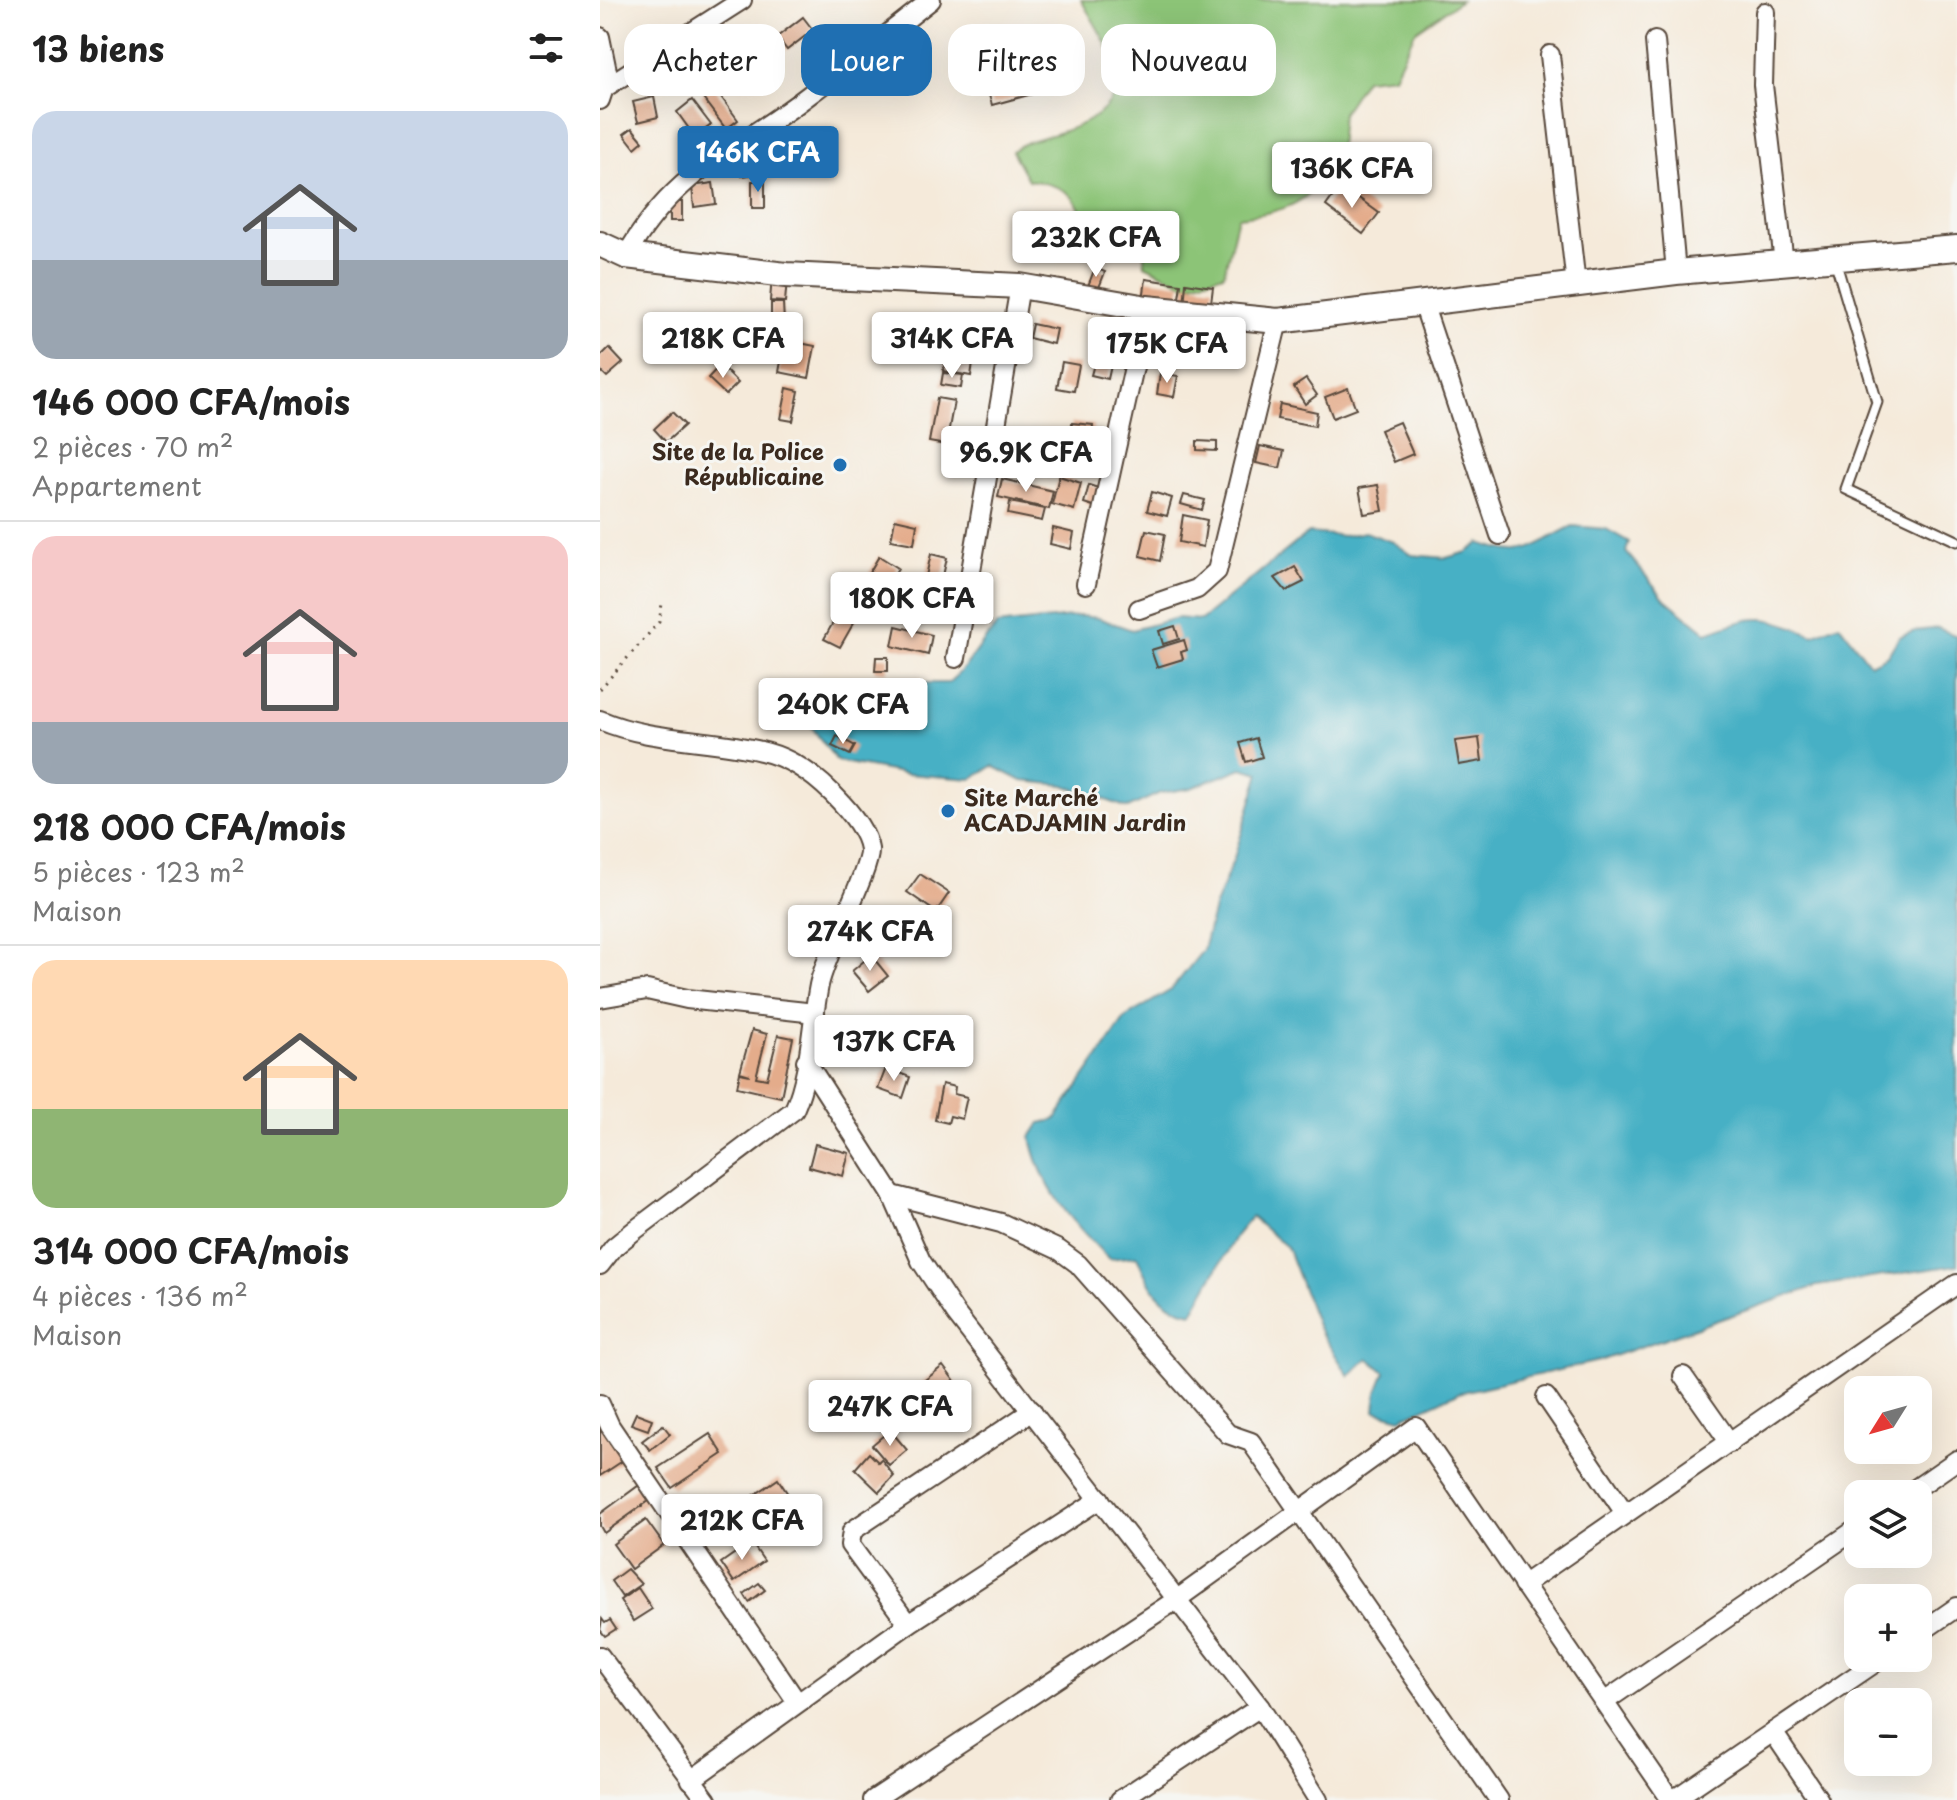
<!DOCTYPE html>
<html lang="fr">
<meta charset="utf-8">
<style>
:root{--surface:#fff;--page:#f2f2f2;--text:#222;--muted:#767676;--line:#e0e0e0;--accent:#1f6fb2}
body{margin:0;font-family:"Playpen Sans",sans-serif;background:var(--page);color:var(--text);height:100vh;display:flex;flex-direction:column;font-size:30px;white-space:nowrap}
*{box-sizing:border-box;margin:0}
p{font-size:26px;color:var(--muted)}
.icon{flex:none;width:44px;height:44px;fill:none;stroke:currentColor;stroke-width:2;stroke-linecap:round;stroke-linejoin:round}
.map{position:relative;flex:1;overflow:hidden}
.sheet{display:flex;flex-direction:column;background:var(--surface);width:600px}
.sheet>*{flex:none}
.hud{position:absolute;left:24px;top:24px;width:760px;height:72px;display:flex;gap:16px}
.needle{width:52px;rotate:233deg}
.buttons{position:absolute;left:1244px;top:1376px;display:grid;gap:16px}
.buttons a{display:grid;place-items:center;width:88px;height:88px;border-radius:16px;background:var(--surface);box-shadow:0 8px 32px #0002;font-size:40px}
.price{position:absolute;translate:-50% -68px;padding:0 18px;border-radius:8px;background:#fff;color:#222;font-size:26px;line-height:52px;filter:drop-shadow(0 2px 4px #0008)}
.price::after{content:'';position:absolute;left:50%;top:48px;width:24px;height:18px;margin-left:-12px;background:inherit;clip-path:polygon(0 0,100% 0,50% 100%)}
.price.current{background:var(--accent);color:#fff}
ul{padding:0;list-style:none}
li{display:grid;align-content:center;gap:16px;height:424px;padding:0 32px}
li+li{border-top:2px solid var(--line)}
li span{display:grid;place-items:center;height:248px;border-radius:24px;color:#555}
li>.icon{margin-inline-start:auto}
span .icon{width:144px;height:144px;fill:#fffc;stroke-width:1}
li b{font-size:34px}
h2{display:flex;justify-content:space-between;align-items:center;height:96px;padding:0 32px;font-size:34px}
.tag{padding:0 28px;border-radius:24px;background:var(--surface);box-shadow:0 8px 32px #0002;font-size:28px;line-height:72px}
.tag.current{background:var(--accent);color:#fff}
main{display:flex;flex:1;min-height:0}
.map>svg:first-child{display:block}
.green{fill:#8cc477;stroke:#64774a;stroke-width:2}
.water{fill:#46b0c5;stroke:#406d72;stroke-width:2}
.building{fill:#e4ac8b}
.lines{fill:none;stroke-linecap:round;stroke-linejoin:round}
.service-casing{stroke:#57473a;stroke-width:13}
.minor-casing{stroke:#57473a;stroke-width:22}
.tertiary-casing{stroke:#57473a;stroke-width:28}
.path{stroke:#57473a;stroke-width:3;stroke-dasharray:2 6;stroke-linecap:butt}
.service{stroke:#fff;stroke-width:9}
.minor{stroke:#fff;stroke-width:18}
.tertiary{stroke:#fff;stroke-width:24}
.poi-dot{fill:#1f6fb2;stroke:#f6f6f2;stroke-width:3}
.labels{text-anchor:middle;stroke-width:6;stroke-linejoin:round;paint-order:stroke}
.poi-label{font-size:22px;font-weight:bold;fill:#3b2a1e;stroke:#f6f6f2;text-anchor:end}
</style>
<main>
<section class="sheet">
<h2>13 biens<svg class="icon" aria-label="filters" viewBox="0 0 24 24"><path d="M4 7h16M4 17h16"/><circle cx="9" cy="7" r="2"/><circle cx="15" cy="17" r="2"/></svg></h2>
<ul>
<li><span style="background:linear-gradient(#c9d6e8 60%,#9aa5b1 0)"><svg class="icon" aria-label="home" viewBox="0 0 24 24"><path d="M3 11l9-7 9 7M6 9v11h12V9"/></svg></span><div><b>146 000 CFA/mois</b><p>2 pièces · 70 m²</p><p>Appartement</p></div></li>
<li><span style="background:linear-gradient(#f6c9c9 75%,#9aa5b1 0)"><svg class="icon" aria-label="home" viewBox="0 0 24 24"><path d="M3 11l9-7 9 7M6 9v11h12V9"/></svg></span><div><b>218 000 CFA/mois</b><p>5 pièces · 123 m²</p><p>Maison</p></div></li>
<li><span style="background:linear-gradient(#ffd9b3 60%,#8fb573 0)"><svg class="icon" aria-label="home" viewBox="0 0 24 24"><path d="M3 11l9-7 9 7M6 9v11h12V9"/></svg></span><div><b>314 000 CFA/mois</b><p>4 pièces · 136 m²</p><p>Maison</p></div></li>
</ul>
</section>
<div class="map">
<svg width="1357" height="1800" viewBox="0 0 1357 1800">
<rect width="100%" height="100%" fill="#f6f6f2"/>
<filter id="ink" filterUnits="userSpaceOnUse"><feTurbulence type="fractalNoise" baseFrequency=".0125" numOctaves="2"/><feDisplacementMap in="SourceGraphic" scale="16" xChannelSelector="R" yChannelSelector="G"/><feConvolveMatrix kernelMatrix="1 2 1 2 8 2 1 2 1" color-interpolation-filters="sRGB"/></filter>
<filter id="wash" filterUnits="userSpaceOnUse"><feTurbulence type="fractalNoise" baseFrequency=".006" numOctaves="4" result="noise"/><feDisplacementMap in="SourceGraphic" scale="32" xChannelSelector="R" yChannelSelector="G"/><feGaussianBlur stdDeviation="1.8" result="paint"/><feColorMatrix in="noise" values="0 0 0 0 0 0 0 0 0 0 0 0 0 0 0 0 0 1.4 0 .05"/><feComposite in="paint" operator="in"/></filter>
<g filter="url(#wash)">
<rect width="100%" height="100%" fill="#f5eada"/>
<path class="green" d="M481,0H861L815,32L794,76L765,79L742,114L737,171C698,204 690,212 638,217L624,274L586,285L545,265L543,244L523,212L486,228C478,191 461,185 428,180L412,151C432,137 442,139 464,131C547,103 515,57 481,0Z"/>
<path class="water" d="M973,526L1006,529L1029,542L1026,552L1065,599L1107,633C1158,614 1163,614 1213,635L1239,624L1270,664L1288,655L1299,637L1315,631L1338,628L1357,636V1265L1217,1286L999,1361L858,1393L801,1418L775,1411L777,1392L785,1372L768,1358L749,1376L718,1328L687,1247L651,1217L636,1235L592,1313C560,1307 548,1284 537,1256L509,1259C473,1223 440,1187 431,1137L440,1123L455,1120L526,1017L571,990L603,950L614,908L634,858L660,773L642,768L591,788L560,793L528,808L464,785L422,781L393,766L371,779L307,774L237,761L194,704L233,687L255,683H348C372,663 377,647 397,625L480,616L498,618L532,630L577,618L601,620L708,533L744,536L765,532L793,542L812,555L846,558L867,552L880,543C932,561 929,546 973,526Z"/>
<g id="blocks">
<g class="building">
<path d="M203,17L213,30L187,50L177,37Z"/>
<path d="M437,67L443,91L392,105L385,82Z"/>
<path d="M113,86L138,120L126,129L101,96Z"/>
<path d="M54,97L58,117L38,122L33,102Z"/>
<path d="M92,100L111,125L95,137L77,112Z"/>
<path d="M32,128L43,141L35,148L24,134Z"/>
<path d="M158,151L162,173L142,176L138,155Z"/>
<rect x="152" y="181" width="13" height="27"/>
<path d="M113,183L116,204L94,207L92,186Z"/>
<path d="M741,185L779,213L763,234L726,206Z"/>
<rect x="70" y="202" width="12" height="19"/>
<path d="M495,268L505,272L498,290L488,286Z"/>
<path d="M172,277L187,279L185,302L170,301Z"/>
<path d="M546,279L581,284L578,305L543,300Z"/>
<path d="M586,283L613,287L610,311L584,307Z"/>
<path d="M171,303H183L184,322H171Z"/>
<path d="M432,324L456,329L453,344L429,338Z"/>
<path d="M121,325L144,326L143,343L120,342Z"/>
<path d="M555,337L585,342L583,358L552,353Z"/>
<path d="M185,340L215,346L209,378L179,372Z"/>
<path d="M593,347L610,350L608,360L592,357Z"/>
<path d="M9,348L23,363L7,377L0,370V357Z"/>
<path d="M347,351L374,356L371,376L343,371Z"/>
<path d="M496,357L512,361L508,379L491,375Z"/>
<path d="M462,362L479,365L474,391L457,388Z"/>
<path d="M120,365L138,383L126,395L108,378Z"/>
<path d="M343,373L363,375L361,388L341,385Z"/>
<path d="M560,373L578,376L574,397L557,394Z"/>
<path d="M706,379L717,395L705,404L694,387Z"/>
<path d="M187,388L199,391L193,421L181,419Z"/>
<path d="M748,388L756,409L733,418L725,397Z"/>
<path d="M337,398L354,401L346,445L329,442Z"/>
<path d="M680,404L717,412L715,426L677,419Z"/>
<path d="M72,412L85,425L66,442L54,429Z"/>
<path d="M799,422L813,454L794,462L780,430Z"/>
<path d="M472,423L493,425L490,457L469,455Z"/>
<path d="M597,441L617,442V451L597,450Z"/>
<path d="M660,446L684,451L680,468L656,463Z"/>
<path d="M459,476L481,483L474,510L452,504Z"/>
<path d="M402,479L453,491L449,509L398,497Z"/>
<path d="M489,485L504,490L499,508L484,503Z"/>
<path d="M778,485L783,511L764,514L759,488Z"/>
<path d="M552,492L572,498L567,516L547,511Z"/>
<path d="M584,495L605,500L602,510L581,504Z"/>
<path d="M410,502L445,509L442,521L408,514Z"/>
<path d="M583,515L607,520L603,547L579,542Z"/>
<path d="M295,519L317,524L314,544L291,540Z"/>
<path d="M453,528L474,533L471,549L450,544Z"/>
<path d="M546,530L565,534L560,561L540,556Z"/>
<path d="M331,554L347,558L340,589L324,585Z"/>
<path d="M279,556L298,568L280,598L261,587Z"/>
<path d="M695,567L704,582L686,591L675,578Z"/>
<path d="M301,592L318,597L314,609L297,604Z"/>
<path d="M241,608L257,617L240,647L224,639Z"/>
<path d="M296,626L332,635L328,655L292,646Z"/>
<path d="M575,626L579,639L563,644L559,631Z"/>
<path d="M584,640L587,650L581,652L583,659L557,667L551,650Z"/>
<path d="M276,657H288V671H275Z"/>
<path d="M272,693L286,710L279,715L265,698Z"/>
<path d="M237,736L255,746L250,755L232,746Z"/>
<path d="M656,738L662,757L646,762L640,743Z"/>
<path d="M879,738L882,761L859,765L855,741Z"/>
<path d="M320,874L349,893L336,912L307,892Z"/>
<path d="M271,955L288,976L269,991L252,971Z"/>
<path d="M152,1030L167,1034L156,1077L167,1079L178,1035L193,1038L181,1097L137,1087L140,1073L150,1075L140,1072Z"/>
<path d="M286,1068L310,1077L303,1098L278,1089Z"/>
<path d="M342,1084L355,1087L354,1094L367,1097L362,1119L350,1116L348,1123L335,1120Z"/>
<path d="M215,1144L249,1153L243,1176L209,1167Z"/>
<path d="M343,1366L362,1391L338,1409L320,1384Z"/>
<path d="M318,1383L325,1398L305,1408L298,1393Z"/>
<path d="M36,1413L52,1419L48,1430L31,1424Z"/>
<path d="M2,1425L27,1458L0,1476V1427Z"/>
<path d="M63,1425L70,1434L50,1450L42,1441Z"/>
<path d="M290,1430L307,1450L289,1465L272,1445Z"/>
<path d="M110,1434L123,1454L72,1488L58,1468Z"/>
<path d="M269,1453L278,1462L281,1459L294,1476L279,1492L255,1469Z"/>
<path d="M178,1479L198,1509L171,1528L150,1498Z"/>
<path d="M42,1483L53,1498L4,1533L0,1526V1514Z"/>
<path d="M46,1520L64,1545L31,1569L13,1544Z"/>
<path d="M151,1542L164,1561L134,1582L121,1563Z"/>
<path d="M27,1569L41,1584L22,1597L11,1581Z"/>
<path d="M159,1583L165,1590L149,1602L144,1594Z"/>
<path d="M38,1588L52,1609L33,1621L20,1600Z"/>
<path d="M2,1619L5,1623L10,1620L16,1629L5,1636L0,1630Z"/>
</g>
</g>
</g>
<g filter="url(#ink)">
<use href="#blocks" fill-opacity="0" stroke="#57473a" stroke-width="2"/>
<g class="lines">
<g class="service-casing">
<path id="service" d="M1235,260L1277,402L1246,489L1357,541"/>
</g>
<g class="minor-casing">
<g id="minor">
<path d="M1165,12L1163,85L1184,263"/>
<path d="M0,37L8,76L0,100"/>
<path d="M1055,41L1076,272"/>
<path d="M950,55L976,285"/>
<path d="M6,87L142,0"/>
<path d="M26,256C76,168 134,153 209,95C250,64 290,32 331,0"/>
<path d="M824,306L900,535"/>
<path d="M486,584L547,308"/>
<path d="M539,609L597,589L617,571L678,321"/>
<path d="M356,658L420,286"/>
<path d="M0,720C51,742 108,738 161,751C189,757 213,774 233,794C247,808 266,829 269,849C272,867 225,954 219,985C211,1025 211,1072 194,1110L35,1230L14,1247L0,1265"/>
<path d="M0,998L47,990L87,999L215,1013"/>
<path d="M206,1061L292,1195L321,1261L356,1314L660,1707L718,1800"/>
<path d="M292,1195L401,1223L459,1250L478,1264L628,1434L651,1442L899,1800"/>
<path d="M1083,1376L1130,1443"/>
<path d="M946,1397L1025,1513"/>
<path d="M0,1404L10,1426L197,1702"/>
<path d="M1308,1494L1357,1460"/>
<path d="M923,1585L1357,1284"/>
<path d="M308,1624L250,1545L252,1531L432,1411"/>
<path d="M1318,1634L1357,1607"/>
<path d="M0,1656L107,1800"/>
<path d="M1004,1702L1258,1528"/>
<path d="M1173,1732L1219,1800"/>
<path d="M91,1780L308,1624L500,1499"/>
<path d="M273,1800L576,1600L816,1427L1071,1800"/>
<path d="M520,1800L660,1707"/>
<path d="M1073,1800L1282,1658"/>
</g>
</g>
<g class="tertiary-casing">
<path id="tertiary" d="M0,244L26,256L186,275L420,286L547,308L678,321L1076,272L1357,248"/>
</g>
<path class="path" d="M0,689L59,622L62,604"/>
<use href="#service" class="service"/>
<use href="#minor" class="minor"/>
<use href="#tertiary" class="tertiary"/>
</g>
</g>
<g class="poi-dot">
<circle cx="240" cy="465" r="8"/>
<circle cx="348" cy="811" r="8"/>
</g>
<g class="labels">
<g class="poi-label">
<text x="224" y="460">Site de la Police<tspan x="224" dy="25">Républicaine</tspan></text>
<text x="364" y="806" text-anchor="start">Site Marché<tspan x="364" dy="25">ACADJAMIN Jardin</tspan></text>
</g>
</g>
</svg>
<div class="buttons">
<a><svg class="needle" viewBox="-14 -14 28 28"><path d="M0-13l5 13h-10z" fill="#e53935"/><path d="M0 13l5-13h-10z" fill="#767676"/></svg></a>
<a><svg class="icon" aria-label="layers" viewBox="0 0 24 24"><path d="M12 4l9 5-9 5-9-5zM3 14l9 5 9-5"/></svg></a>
<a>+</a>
<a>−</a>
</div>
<b class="price current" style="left:158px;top:194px">146K CFA</b>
<b class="price" style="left:752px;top:210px">136K CFA</b>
<b class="price" style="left:496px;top:279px">232K CFA</b>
<b class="price" style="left:123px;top:380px">218K CFA</b>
<b class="price" style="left:352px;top:380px">314K CFA</b>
<b class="price" style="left:567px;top:385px">175K CFA</b>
<b class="price" style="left:426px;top:494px">96.9K CFA</b>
<b class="price" style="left:312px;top:640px">180K CFA</b>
<b class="price" style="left:243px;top:746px">240K CFA</b>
<b class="price" style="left:270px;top:973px">274K CFA</b>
<b class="price" style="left:294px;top:1083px">137K CFA</b>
<b class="price" style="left:290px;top:1448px">247K CFA</b>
<b class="price" style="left:142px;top:1562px">212K CFA</b>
<div class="hud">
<a class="tag">Acheter</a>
<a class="tag current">Louer</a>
<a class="tag">Filtres</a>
<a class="tag">Nouveau</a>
</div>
</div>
</main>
